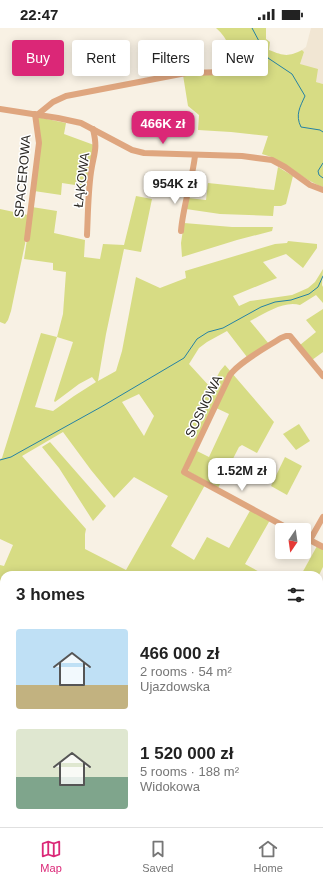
<!DOCTYPE html>
<meta charset="utf-8">
<style>
:root{--surface:#fff;--page:#f2f2f2;--text:#222;--muted:#767676;--line:#e0e0e0;--accent:#db2777}
body{margin:0;font-family:Helvetica,sans-serif;background:var(--page);color:var(--text);height:100vh;display:flex;flex-direction:column;font-size:15px;white-space:nowrap}
*{box-sizing:border-box;margin:0}
p{font-size:13px;color:var(--muted)}
.icon{flex:none;width:22px;height:22px;fill:none;stroke:currentColor;stroke-width:2;stroke-linecap:round;stroke-linejoin:round}
.map{position:relative;flex:1;overflow:hidden}
.details{position:absolute;left:0px;top:543px;width:323px;height:256px;display:flex;flex-direction:column;background:var(--surface);border-radius:12px 12px 0 0;box-shadow:0 2px 10px #0003}
.details>*{flex:none}
.guide{position:absolute;left:12px;top:12px;width:299px;height:36px;display:flex;gap:8px}
.needle{width:26px;rotate:193deg}
.buttons{position:absolute;left:275px;top:495px;display:grid;gap:8px}
.buttons a{display:grid;place-items:center;width:36px;height:36px;border-radius:4px;background:var(--surface);box-shadow:0 2px 10px #0003;font-size:20px}
.price{position:absolute;translate:-50% -34px;padding:0 9px;border-radius:8px;background:#fff;color:#222;font-size:13px;line-height:26px;filter:drop-shadow(0 1px 2px #0008)}
.price::after{content:'';position:absolute;left:50%;top:24px;width:12px;height:9px;margin-left:-6px;background:inherit;clip-path:polygon(0 0,100% 0,50% 100%)}
.price.current{background:var(--accent);color:#fff}
ul{padding:0;list-style:none}
li{display:flex;align-items:center;gap:12px;height:100px;padding:0 16px}
li span{display:grid;place-items:center;flex:none;width:112px;height:80px;border-radius:4px;color:#555}
li>.icon{margin-inline-start:auto}
span .icon{width:48px;height:48px;fill:#fffc;stroke-width:1}
li b{font-size:17px}
h2{display:flex;justify-content:space-between;align-items:center;height:48px;padding:0 16px;font-size:17px}
.chip{padding:0 14px;border-radius:4px;background:var(--surface);box-shadow:0 2px 10px #0003;font-size:14px;line-height:36px}
.chip.current{background:var(--accent);color:#fff}
.status{display:flex;justify-content:space-between;align-items:center;height:28px;padding:0 20px;background:var(--surface);direction:ltr}
.status svg{height:11px;fill:currentColor}
.menu{display:flex;justify-content:space-around;align-items:center;height:56px;border-top:1px solid var(--line);background:var(--surface);font-size:11px;color:var(--muted)}
.menu a{display:grid;justify-items:center;gap:2px}
.menu .current{color:var(--accent)}
.map>svg:first-child{display:block}
.built{fill:#f1e6d3}
.green{fill:#d7dc84;fill-rule:evenodd}
.lines{fill:none;stroke-linecap:round;stroke-linejoin:round}
.stream{stroke:#2582a4;stroke-width:1}
.minor{stroke:#dfa67f;stroke-width:6}
.labels{text-anchor:middle;stroke-width:3;stroke-linejoin:round;paint-order:stroke}
.street-label{font-size:13px;fill:#2b2823;stroke:#fff}
</style>
<div class="status"><b>22:47</b><svg viewBox="0 0 49 12"><path d="M0 12V9h3v3zM5 12V6h3v6zM10 12V3h3v9zM15 12V0h3v12zM26 1h20v11H26zM47 4h2v5h-2z"/></svg></div>
<div class="map">
<svg width="323" height="799" viewBox="0 0 323 799">
<rect width="100%" height="100%" fill="#f8f1e4"/>
<path class="built" d="M311,0H323V56L316,54L300,36L304,24L302,22L306,19Z"/>
<g class="green">
<path d="M216,0H266V11L270,14L269,22C284,28 288,29 302,22L304,24L300,36L318,41L316,54L323,56V159C300,151 288,133 262,126L268,108L231,104L198,102L199,87L188,78L183,47L235,43C233,26 229,11 216,0Z"/>
<path d="M37,89L66,95L64,106L94,117L88,159L62,155L61,167L34,163L40,114Z"/>
<path d="M278,139L293,148L286,176L281,178H274L273,188L220,186L186,181L188,170L206,172L208,155L274,162Z"/>
<path d="M136,168L152,171L141,224L124,221L106,306L98,353L116,343L122,323L136,249L160,260L186,250L185,243L275,216L287,215L288,213L317,216V220L303,240L286,226L263,234L277,250L233,268L239,278L250,273L292,267L299,264L308,260L315,254L323,241L322,257L323,259V275L316,267L300,277C284,272 264,286 250,293L269,316L247,329L227,303L207,314L199,320L189,336L211,360L220,343L225,337L274,394L257,425L242,417L239,419L218,460L188,443L195,422L209,429L229,386L214,379L183,443L205,457L171,518L194,532L207,509L229,520L251,481L270,492L245,536L263,546L262,547H4V586H0V537L4,538L13,517L0,511V431L2,430L41,305L57,309L63,286L66,244L53,242V235L24,231L32,179L57,183L54,205L85,212L84,229L100,231L103,216L124,217ZM57,309L73,314L54,373L55,374L79,356L92,349L96,354L74,368L53,383L35,379ZM139,366L154,388L144,408L122,374ZM63,404L91,442L114,470L134,449L168,468L126,542L85,521V506L86,501L22,428Z"/>
<path d="M0,181L28,187L25,216L11,283L8,292L5,296L0,294Z"/>
<path d="M184,195L232,199H273L272,203L237,212L182,229L181,215Z"/>
<path d="M323,281V324L312,332L300,317L316,304L306,292Z"/>
<path d="M299,396L310,413L296,422L283,406Z"/>
<path d="M50,414L106,478L93,493L59,440L42,419Z"/>
<path d="M285,429L302,438L287,467L271,458Z"/>
<path d="M317,518L323,522V539L319,547H301Z"/>
<path d="M0,589L4,590V642L0,640Z"/>
<path d="M319,617L323,620V776H319Z"/>
<path d="M0,681L4,683V795H40L38,799H0Z"/>
<path d="M159,795H289V799H157Z"/>
</g>
<g class="lines">
<g class="stream">
<path d="M252,0L268,30L292,46L305,68C300,79 295,87 301,99L320,102L323,104"/>
<path d="M323,135L318,143L319,147L323,150"/>
<path d="M0,432L11,429L18,425L101,379L184,330L197,311L208,304L223,300L261,279L275,274L291,272L309,266L318,259L323,248"/>
</g>
<g class="minor">
<path d="M0,81L58,90L81,95L132,122L144,125L242,128L272,132L285,139L310,157L323,162"/>
<path d="M37,87L53,74L66,68L186,45L226,44"/>
<path d="M181,203C183,178 192,153 195,128"/>
<path d="M87,207C88,186 88,165 91,144C94,124 98,122 93,101"/>
<path d="M27,211L39,115L35,86"/>
<path d="M291,502L184,444L230,347C239,334 267,319 281,310L286,308H290L323,348"/>
<path d="M304,509L323,519"/>
<path d="M310,512L323,489"/>
<path d="M0,588L4,587"/>
<path d="M319,740L323,739"/>
<path d="M292,795V799"/>
</g>
</g>
<g class="labels">
<g class="street-label">
<text transform="translate(22 148) rotate(-85)" y="5">SPACEROWA</text>
<text transform="translate(81 152) rotate(-83)" y="5">ŁĄKOWA</text>
<text transform="translate(203 378) rotate(-64)" y="5">SOSNOWA</text>
</g>
</g>
</svg>
<div class="buttons">
<a><svg class="needle" viewBox="-14 -14 28 28"><path d="M0-13l5 13h-10z" fill="#e53935"/><path d="M0 13l5-13h-10z" fill="#767676"/></svg></a>
</div>
<b class="price current" style="left:163px;top:117px">466K zł</b>
<b class="price" style="left:175px;top:177px">954K zł</b>
<b class="price" style="left:242px;top:464px">1.52M zł</b>
<div class="guide">
<a class="chip current">Buy</a>
<a class="chip">Rent</a>
<a class="chip">Filters</a>
<a class="chip">New</a>
</div>
<section class="details">
<h2>3 homes<svg class="icon" aria-label="filters" viewBox="0 0 24 24"><path d="M4 7h16M4 17h16"/><circle cx="9" cy="7" r="2"/><circle cx="15" cy="17" r="2"/></svg></h2>
<ul>
<li><span style="background:linear-gradient(#bfe0f5 70%,#c2b280 0)"><svg class="icon" aria-label="home" viewBox="0 0 24 24"><path d="M3 11l9-7 9 7M6 9v11h12V9"/></svg></span><div><b>466 000 zł</b><p>2 rooms · 54 m²</p><p>Ujazdowska</p></div></li>
<li><span style="background:linear-gradient(#dfe7d0 60%,#7fa58c 0)"><svg class="icon" aria-label="home" viewBox="0 0 24 24"><path d="M3 11l9-7 9 7M6 9v11h12V9"/></svg></span><div><b>1 520 000 zł</b><p>5 rooms · 188 m²</p><p>Widokowa</p></div></li>
</ul>
</section>
</div>
<nav class="menu">
<a class="current"><svg class="icon" aria-label="map" viewBox="0 0 24 24"><path d="M3 6l6-2 6 2 6-2v14l-6 2-6-2-6 2zM9 4v14M15 6v14"/></svg>Map</a>
<a><svg class="icon" aria-label="saved" viewBox="0 0 24 24"><path d="M7 4h10v16l-5-4-5 4z"/></svg>Saved</a>
<a><svg class="icon" aria-label="home" viewBox="0 0 24 24"><path d="M3 11l9-7 9 7M6 9v11h12V9"/></svg>Home</a>
</nav>
